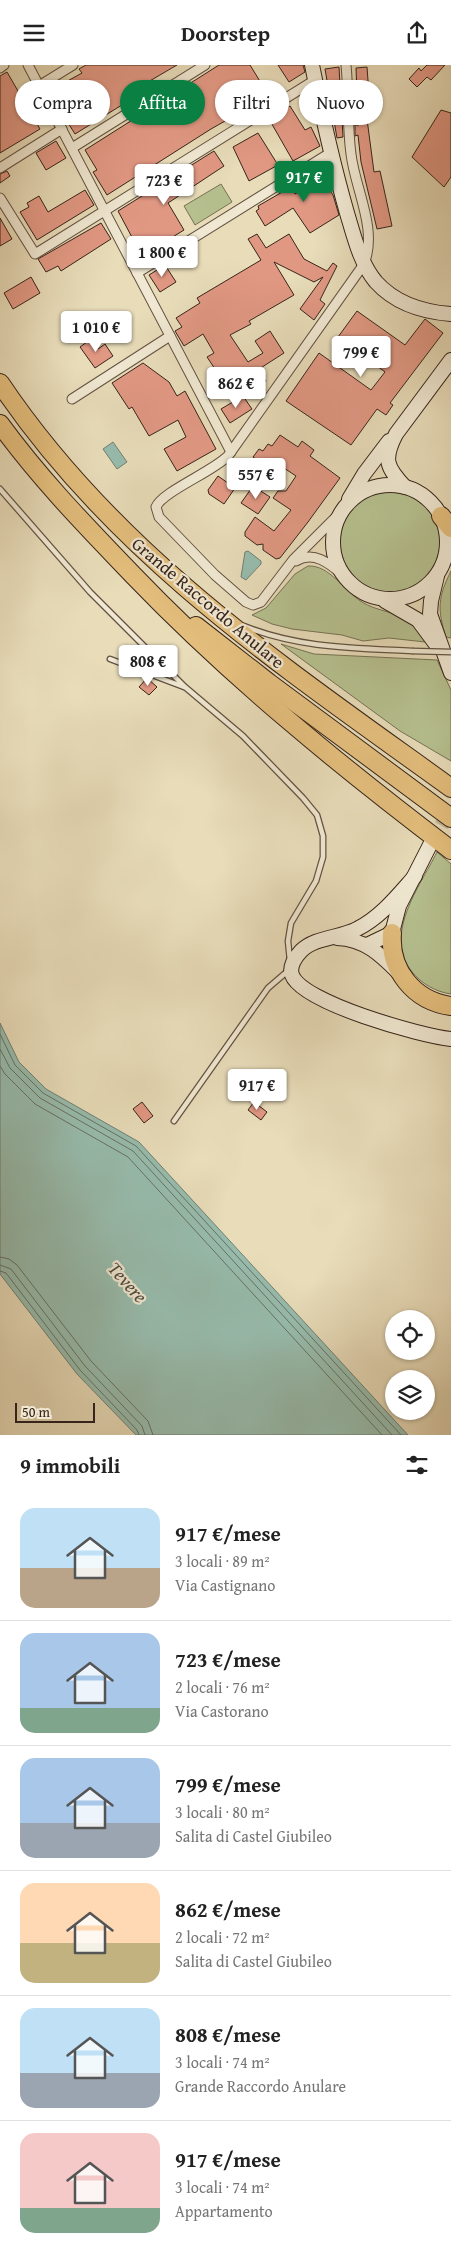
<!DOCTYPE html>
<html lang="it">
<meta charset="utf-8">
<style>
:root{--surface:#fff;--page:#f6f6f6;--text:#222;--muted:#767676;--line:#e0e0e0;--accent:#0b8043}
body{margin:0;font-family:"Gentium Book Plus",serif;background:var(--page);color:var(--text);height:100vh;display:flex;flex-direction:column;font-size:19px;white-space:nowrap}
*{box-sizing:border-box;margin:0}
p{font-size:16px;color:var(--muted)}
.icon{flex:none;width:28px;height:28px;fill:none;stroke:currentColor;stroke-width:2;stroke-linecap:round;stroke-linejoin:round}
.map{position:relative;height:1370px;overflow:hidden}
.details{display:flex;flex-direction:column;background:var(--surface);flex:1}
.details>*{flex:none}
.guide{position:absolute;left:15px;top:15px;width:421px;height:45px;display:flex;gap:10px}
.controls{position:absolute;left:385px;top:1245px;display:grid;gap:10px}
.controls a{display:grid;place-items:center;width:50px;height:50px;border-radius:50%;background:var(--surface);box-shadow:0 1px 4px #0004;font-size:25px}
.scale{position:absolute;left:15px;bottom:12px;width:80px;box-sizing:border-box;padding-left:5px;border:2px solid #37241a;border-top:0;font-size:14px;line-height:18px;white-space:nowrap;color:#37241a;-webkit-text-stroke:4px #f0e8d2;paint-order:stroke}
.price{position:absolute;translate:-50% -42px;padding:0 11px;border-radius:5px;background:#fff;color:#222;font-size:16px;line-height:32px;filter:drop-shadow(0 1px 2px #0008)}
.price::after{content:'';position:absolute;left:50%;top:30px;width:15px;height:11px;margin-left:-8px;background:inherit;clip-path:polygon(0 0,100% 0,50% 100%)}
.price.active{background:var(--accent);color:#fff}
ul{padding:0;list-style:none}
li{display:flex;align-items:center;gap:15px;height:125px;padding:0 20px}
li+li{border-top:1px solid var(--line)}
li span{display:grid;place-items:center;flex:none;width:140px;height:100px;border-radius:15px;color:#555}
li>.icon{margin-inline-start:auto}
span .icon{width:60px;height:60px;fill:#fffc;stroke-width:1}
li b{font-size:21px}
h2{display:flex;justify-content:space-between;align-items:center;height:60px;padding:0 20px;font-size:21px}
.chip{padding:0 18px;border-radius:22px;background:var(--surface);box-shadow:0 1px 4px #0004;font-size:18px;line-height:45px}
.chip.active{background:var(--accent);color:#fff}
header{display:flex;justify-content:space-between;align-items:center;height:65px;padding:0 20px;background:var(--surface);font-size:22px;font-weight:800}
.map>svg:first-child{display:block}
.green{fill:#b6c08f;stroke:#767254}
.water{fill:#97bcad;stroke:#717f72}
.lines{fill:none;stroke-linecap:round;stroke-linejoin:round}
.shore{stroke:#677064;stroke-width:1}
.building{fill:#e19883;stroke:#37241a}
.secondary-tunnel{stroke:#c5b799;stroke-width:14;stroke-dasharray:14 7;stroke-linecap:butt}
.lane-casing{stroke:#635242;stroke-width:7}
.street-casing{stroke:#635242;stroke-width:11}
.secondary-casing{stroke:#37241a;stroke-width:16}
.highway-casing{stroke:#37241a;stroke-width:20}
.lane{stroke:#f0e8d2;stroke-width:4.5}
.street{stroke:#f0e8d2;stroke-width:9}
.secondary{stroke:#f0e8d2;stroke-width:14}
.highway{stroke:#e4be7c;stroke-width:18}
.lane-bridge-casing{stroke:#635242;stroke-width:7;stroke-linecap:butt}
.lane-bridge{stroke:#f0e8d2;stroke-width:4.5}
.labels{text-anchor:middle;stroke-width:4.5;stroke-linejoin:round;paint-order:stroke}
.street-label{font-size:18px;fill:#37241a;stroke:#f0e8d2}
.water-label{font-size:19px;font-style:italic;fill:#4f4a3f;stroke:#f0e8d2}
</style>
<header><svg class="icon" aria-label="menu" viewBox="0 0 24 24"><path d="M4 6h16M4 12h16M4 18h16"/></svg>Doorstep<svg class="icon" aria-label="share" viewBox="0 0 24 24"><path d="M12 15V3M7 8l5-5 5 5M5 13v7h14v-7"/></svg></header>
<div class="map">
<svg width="451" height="1370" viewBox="0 0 451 1370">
<rect width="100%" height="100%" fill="#e8dcb9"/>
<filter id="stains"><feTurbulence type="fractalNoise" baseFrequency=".004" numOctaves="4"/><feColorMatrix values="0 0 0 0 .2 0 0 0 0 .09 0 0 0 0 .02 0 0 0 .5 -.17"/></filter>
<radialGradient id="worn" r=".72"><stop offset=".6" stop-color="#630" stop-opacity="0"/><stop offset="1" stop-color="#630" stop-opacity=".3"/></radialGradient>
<g class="green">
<path d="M221,119L232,137L195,160L184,141Z"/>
<circle cx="390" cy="477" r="50"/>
<path d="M308,501C330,500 344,526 362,537C376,546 394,546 408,556C417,562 421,567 425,577L389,573L363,576L342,570L292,564L272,559L252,550L266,543L295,509Z"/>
<path d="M451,506V573L446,572C437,544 438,532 451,506Z"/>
<path d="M281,579L314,589L437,595L451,625V696L400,666Z"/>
<path d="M437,787L451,799V929C436,927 422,919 412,907C383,869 419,823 437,787Z"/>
</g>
<g class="water">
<path d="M113,377L127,397L117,404L103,384Z"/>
<path d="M248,486L261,496V499L246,515L241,512L245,487Z"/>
<path d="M0,958L19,997L46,1024L139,1077L408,1370H136L77,1309L0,1209Z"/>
</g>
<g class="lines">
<g class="shore">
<path d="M0,969L15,1000L43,1028L136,1081L401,1370"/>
<path d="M0,984L10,1003L40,1033L133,1086L392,1370"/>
<path d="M0,1001L5,1009L35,1039L128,1092L382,1370"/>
<path d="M0,1192L9,1194L17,1200L91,1296L148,1356L153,1370"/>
<path d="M0,1200L11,1204L85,1301L142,1361L145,1370"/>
<path d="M0,1206L6,1208L80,1305L137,1365L139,1370"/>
</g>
</g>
<g class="building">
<path d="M86,0H177L148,17L151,22L75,69L65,53L69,51L53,24L82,8L79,4Z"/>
<path d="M219,0H250L269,31L211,64L107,130L93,107L97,105L85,85Z"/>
<path d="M278,0H303L305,7L289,17Z"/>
<path d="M427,0H445L431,15L427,12L417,22L409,14L419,3L421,6Z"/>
<path d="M339,2L343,72L337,73L325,4Z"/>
<path d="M367,2L369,29H357L356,3Z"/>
<path d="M7,7L40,64L0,88V11Z"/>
<path d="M290,41L305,65L311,62L320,81L293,96L269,54Z"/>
<path d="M441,45L451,48V112L444,122L412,92Z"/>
<path d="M367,54L374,107L380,106L392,161L377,164L361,97L358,70L355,71V60H359V55Z"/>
<path d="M258,68L278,100L249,116L233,82Z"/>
<path d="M56,76L66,93L46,105L36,88Z"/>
<path d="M214,86L224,101L168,138L184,165L142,191L118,146Z"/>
<path d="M324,100L331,121L328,123L333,130L339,150L310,168L293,143L265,161L256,146L259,144L258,141L291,122L295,129L307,122L303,113Z"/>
<path d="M7,106L10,111L0,118V109Z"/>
<path d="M85,125L94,140L37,175L20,147L29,142L27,138L39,131L48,147Z"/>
<path d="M0,153L12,174L0,181Z"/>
<path d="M101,158L111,174L61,206L58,201L46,207L38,194Z"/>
<path d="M257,169L266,183L289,169L304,194L327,206L333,198L337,201L320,235L325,239L314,255L300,244L323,212L314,217L274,197L294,230L249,256L251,259L230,270L248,297L263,288L255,276L270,266L284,288L259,304L266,316L250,326L221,304L217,307L207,292L214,288L203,269L184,281L175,266L182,262L176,253L200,238L197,233L261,195L248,174Z"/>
<path d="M165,200L176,217L160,227L149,210Z"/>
<path d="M31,212L40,228L13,244L4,228Z"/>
<path d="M357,246L405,280L425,254L443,268L390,338L393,340L386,350L377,344L351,380L286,336L319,288L371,325L385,307L338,272Z"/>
<path d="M91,274L98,284L105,279L113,291L95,303L80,282Z"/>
<path d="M143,298L169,317L177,331L185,326L216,384L177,406L164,384L186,372L178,355L149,371L132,342L129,344L112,318Z"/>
<path d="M243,331L252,344L230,358L221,344Z"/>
<path d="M280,370L298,382L302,376L314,385L310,391L340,413L308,457L280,493L276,494L263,485V479L257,480L245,471V467L255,452L274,466L291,445L273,433L278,426H286L296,411L278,399L273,406L253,392L259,384L263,386L268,379L272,381Z"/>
<path d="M218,411L235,423L224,439L209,429L208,425Z"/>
<path d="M253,421L270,432L258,449L241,438Z"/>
<path d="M147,613L157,622L149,630L139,622Z"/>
<path d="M142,1037L153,1051L144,1058L133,1044Z"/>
<path d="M254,1037L267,1047L261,1055L248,1045Z"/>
</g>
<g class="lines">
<path class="secondary-tunnel" d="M431,779L451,743"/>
<g class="lane-casing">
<g id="lane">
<path d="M0,424L90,527L185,622L243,671L303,733L317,750L323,771V792L316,816L291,858L288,876L290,896"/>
<path d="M244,561C298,583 354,583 412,586"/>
<path d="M110,594L184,622"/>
<path d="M174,1056L268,923L289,905"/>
</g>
</g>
<g class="street-casing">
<g id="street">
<path d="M28,0L231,387"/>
<path d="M0,3L4,0"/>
<path d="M39,21L73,0"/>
<path d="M72,83L205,0"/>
<path d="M0,103L62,64"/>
<path d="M0,133L35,189L315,15"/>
<path d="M137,208L330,88"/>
<path d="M72,334L170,271"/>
<path d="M340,448L293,495L261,537L253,540L246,537L215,510L159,452L156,442C162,427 212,407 228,391L364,199C378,164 355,124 351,89C347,60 349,30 346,0"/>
<path d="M296,496C316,484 333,502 348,514"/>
</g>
</g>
<g class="secondary-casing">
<g id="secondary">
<path d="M312,0C322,50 333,99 347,148C354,171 360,198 376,217C395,238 423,247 451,249"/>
<circle cx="390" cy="477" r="57"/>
<path d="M405,422C386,402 383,394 396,369L451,295"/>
<path d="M349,434L364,409L389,376"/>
<path d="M437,511L431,536L430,549L451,608"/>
<path d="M385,536L418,555L435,578"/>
<path d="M415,811C398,830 381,852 357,864C340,873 315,872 301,886C295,892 289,902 292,910C302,938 422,971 451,974"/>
<path d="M337,873C365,874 381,890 399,908"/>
<path d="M367,880L392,868L399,841L430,780"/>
</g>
</g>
<g class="highway-casing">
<g id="highway">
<path d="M0,318C116,491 285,603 451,723"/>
<path d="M0,359C40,414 86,461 133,510C230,611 339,700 451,785"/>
<path d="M441,451L451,463"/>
<path d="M196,561L269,618L451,753"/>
<path d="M392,868C389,905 414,936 451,941"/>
</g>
</g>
<use href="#lane" class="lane"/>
<use href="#street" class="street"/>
<use href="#secondary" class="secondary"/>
<use href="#highway" class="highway"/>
<g class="lane-bridge-casing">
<path id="lane-bridge" d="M412,586L451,587"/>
</g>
<use href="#lane-bridge" class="lane-bridge"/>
</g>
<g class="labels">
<g class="street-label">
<text transform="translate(208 538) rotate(40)" y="6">Grande Raccordo Anulare</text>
</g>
<g class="water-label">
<text transform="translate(128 1217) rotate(48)" y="7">Tevere</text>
</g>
</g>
<rect width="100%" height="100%" filter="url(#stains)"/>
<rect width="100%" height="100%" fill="url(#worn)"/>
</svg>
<div class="controls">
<a><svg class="icon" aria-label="locate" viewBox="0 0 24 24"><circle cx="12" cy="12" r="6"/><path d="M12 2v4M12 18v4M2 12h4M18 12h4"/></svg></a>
<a><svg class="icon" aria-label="layers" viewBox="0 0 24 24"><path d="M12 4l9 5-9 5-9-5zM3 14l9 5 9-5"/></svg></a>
</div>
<div class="scale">50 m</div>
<b class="price active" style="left:304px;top:138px">917 €</b>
<b class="price" style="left:164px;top:141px">723 €</b>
<b class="price" style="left:162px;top:213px">1 800 €</b>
<b class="price" style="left:96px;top:288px">1 010 €</b>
<b class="price" style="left:361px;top:313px">799 €</b>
<b class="price" style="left:236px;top:344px">862 €</b>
<b class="price" style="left:256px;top:435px">557 €</b>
<b class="price" style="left:148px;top:622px">808 €</b>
<b class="price" style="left:257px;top:1046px">917 €</b>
<div class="guide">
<a class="chip">Compra</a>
<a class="chip active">Affitta</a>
<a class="chip">Filtri</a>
<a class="chip">Nuovo</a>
</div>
</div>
<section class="details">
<h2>9 immobili<svg class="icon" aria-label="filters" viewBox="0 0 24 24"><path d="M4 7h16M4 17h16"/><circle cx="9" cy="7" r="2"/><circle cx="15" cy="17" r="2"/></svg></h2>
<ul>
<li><span style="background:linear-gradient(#bfe0f5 60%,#b9a48a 0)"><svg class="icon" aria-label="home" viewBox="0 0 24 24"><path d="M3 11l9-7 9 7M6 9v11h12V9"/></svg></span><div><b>917 €/mese</b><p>3 locali · 89 m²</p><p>Via Castignano</p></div></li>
<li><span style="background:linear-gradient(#a9c7e8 75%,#7fa58c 0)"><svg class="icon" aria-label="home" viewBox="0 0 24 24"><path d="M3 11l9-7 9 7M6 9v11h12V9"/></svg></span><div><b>723 €/mese</b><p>2 locali · 76 m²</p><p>Via Castorano</p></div></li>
<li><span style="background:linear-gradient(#a9c7e8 65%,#9aa5b1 0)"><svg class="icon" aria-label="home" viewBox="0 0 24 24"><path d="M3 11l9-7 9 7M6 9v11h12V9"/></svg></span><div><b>799 €/mese</b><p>3 locali · 80 m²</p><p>Salita di Castel Giubileo</p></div></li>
<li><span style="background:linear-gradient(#ffd9b3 60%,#c2b280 0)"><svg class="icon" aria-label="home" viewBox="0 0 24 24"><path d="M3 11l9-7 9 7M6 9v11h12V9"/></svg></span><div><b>862 €/mese</b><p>2 locali · 72 m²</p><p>Salita di Castel Giubileo</p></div></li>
<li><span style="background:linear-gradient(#bfe0f5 65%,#9aa5b1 0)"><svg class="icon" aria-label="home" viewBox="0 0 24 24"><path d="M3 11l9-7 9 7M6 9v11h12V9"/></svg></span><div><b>808 €/mese</b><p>3 locali · 74 m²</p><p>Grande Raccordo Anulare</p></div></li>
<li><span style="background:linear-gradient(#f6c9c9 75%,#7fa58c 0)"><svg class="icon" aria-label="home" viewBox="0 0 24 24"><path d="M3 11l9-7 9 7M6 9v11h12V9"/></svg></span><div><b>917 €/mese</b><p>3 locali · 74 m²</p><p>Appartamento</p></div></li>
</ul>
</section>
